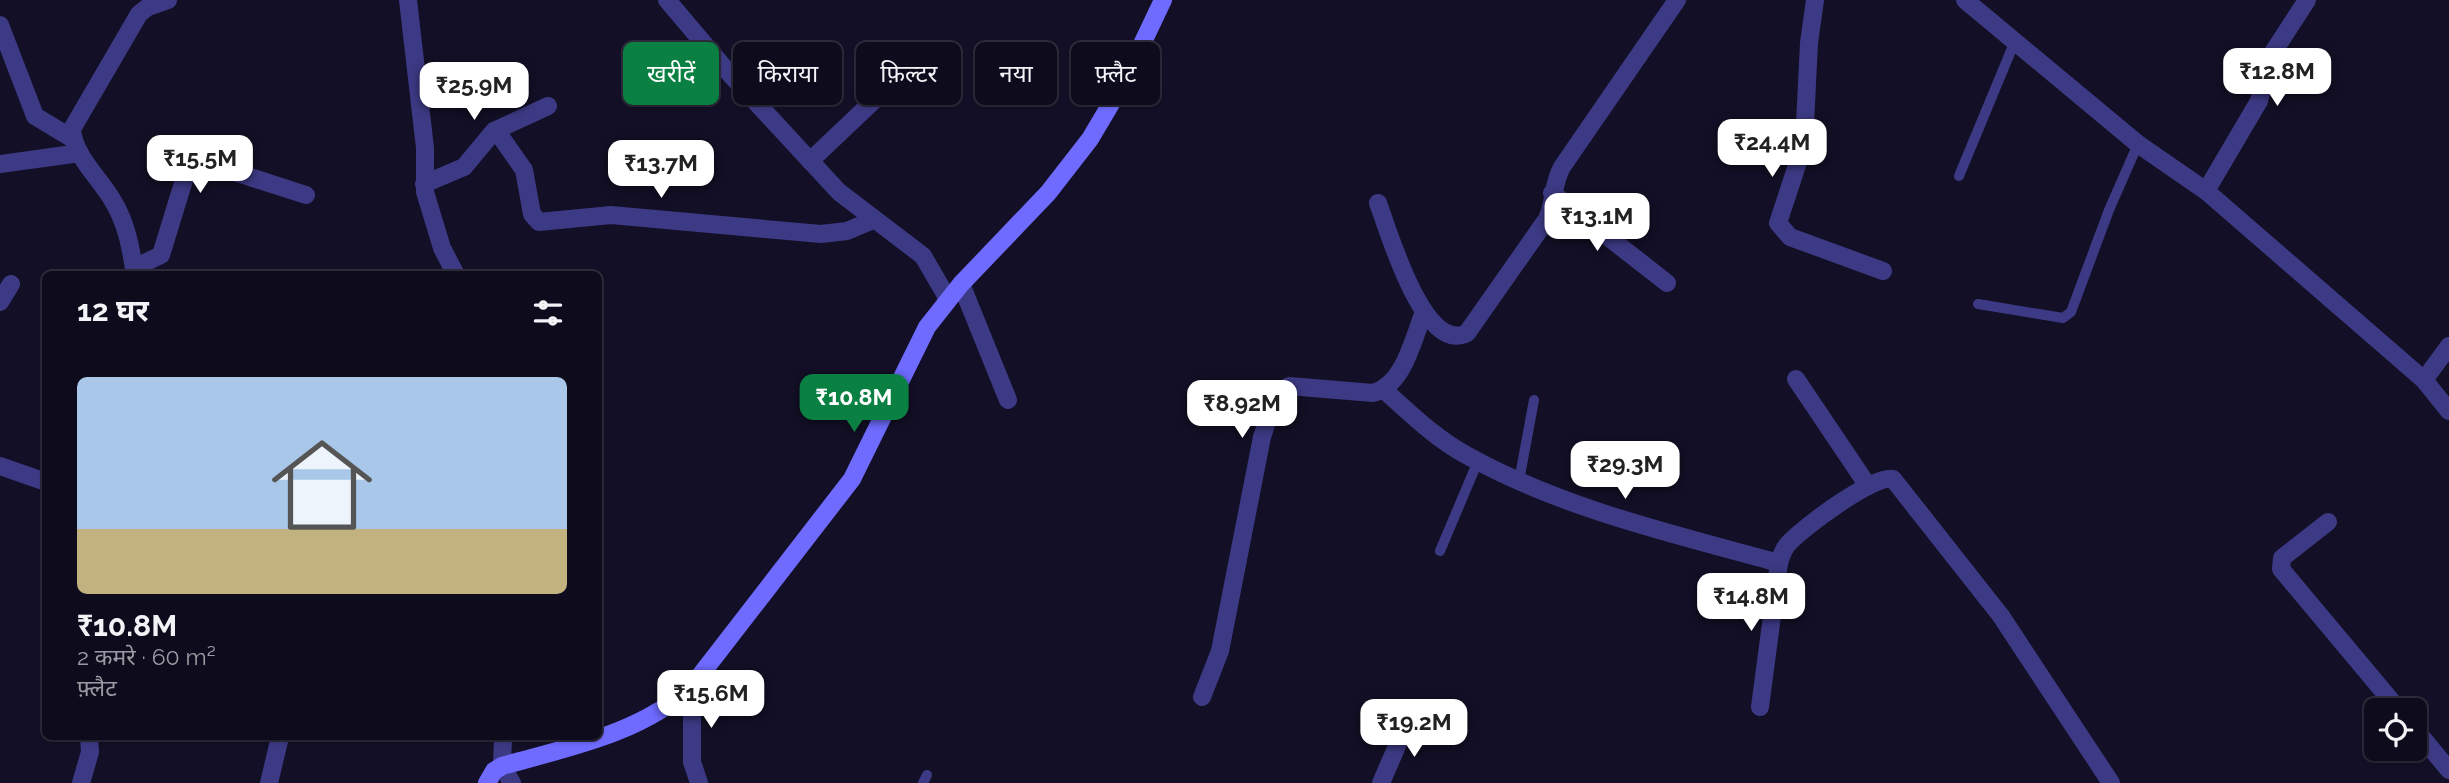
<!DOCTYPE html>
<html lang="hi">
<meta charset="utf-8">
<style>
:root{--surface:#0e0b1c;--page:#171425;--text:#f1f3f6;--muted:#9b9ba3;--line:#2e2b3b;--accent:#0b8043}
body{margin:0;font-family:Raleway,"Noto Sans Devanagari",sans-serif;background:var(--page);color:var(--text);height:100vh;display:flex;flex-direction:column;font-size:26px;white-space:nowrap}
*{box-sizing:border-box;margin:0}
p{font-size:23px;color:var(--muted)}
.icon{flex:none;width:38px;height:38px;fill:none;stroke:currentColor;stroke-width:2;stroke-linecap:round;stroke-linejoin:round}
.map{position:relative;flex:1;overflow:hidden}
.sheet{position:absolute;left:42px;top:271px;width:560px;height:469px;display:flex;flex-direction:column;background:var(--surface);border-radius:10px;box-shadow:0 2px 5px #0004,0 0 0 2px var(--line)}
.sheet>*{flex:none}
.banner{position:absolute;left:623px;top:42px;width:665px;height:63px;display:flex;gap:14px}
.buttons{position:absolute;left:2364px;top:698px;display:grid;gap:14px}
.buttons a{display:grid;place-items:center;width:63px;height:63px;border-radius:10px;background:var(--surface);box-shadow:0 2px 5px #0004,0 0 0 2px var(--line);font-size:35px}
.price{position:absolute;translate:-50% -60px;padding:0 16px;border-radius:14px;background:#fff;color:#222;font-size:23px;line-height:46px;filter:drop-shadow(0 2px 4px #0008)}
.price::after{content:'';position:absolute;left:50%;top:42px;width:21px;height:16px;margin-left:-10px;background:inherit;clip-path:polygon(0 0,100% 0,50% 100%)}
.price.current{background:var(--accent);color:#fff}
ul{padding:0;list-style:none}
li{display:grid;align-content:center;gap:14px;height:371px;padding:0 35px}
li+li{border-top:2px solid var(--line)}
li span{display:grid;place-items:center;height:217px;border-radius:10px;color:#555}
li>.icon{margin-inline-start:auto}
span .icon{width:126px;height:126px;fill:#fffc;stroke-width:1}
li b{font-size:30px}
h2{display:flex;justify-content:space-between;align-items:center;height:84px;padding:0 35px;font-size:30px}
.chip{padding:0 24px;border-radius:10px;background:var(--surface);box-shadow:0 2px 5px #0004,0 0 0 2px var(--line);font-size:24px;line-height:63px}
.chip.current{background:var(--accent);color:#fff}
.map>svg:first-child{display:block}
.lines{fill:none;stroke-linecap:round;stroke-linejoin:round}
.lane{stroke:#3d3a85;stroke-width:10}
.street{stroke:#3d3a85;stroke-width:18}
.secondary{stroke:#6f6bff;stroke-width:18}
</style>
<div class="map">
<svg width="2449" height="783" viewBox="0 0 2449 783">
<rect width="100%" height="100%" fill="#130f26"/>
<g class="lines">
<g class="lane">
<path d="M1959,176L2015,41"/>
<path d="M1978,304L2063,318L2071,312L2109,210L2138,144"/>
<path d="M1519,481L1534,400"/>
<path d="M1440,551L1478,461"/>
<path d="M923,783L927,775"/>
</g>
<g class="street">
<path d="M408,0L425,148V192L442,248L456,275"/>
<path d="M667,0L728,72L839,192L923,256L948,299"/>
<path d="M1815,0L1809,43L1804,144L1778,223L1790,237L1883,271"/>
<path d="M1965,0L2138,144L2206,191L2424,380L2449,411"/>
<path d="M0,25L35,116L73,139"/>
<path d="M496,130L524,170L532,214L539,222L611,215L821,234L847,231L873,220"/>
<path d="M810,161L886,89L914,52"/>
<path d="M0,164L80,153"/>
<path d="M424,184L464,167L494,131L548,106"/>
<path d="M2206,191L2259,101L2270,57L2307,0"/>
<path d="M1552,193L1667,283"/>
<path d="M1378,203C1389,232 1424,355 1467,333L1547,219C1555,201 1552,185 1562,167L1677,0"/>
<path d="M134,268L161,255L188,167L197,160L306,195"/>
<path d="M135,275C131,249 127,224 113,201C100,178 74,157 72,129L139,14L148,7L168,0"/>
<path d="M961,284L1008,400"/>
<path d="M0,302L11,284"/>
<path d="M1796,379L1868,486"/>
<path d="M2424,380L2449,346"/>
<path d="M1384,390C1411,414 1436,439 1468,456C1564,509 1673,534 1779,563C1781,556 1783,550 1788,544C1802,528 1876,473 1893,479L2001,616L2111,783"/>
<path d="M0,466L46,482"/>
<path d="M2328,522L2282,558L2281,569L2399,710"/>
<path d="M692,686V762L699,783"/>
<path d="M1202,697L1220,651L1262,437L1276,395L1289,386L1373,393C1404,385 1413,339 1424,312"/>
<path d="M1760,707L1779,563"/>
<path d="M2415,729L2449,770"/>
<path d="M503,737L502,766L512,783"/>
<path d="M81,783L90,752L89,737"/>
<path d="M269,783L280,737"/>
<path d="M1381,783L1410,716"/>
</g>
<path class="secondary" d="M487,783L494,771L502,766C566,748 643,733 692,686L852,479L927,327L961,284L1048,193L1090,139L1125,80L1163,0"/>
</g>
</svg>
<div class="buttons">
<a><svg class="icon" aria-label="locate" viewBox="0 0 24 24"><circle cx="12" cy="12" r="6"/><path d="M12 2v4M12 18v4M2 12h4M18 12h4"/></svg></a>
</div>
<b class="price" style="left:2277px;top:108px">₹12.8M</b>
<b class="price" style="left:474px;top:122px">₹25.9M</b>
<b class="price" style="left:1772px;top:179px">₹24.4M</b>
<b class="price" style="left:200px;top:195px">₹15.5M</b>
<b class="price" style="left:661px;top:200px">₹13.7M</b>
<b class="price" style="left:1597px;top:253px">₹13.1M</b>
<b class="price current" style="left:854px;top:434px">₹10.8M</b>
<b class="price" style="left:1242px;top:440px">₹8.92M</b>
<b class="price" style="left:1625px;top:501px">₹29.3M</b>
<b class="price" style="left:1751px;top:633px">₹14.8M</b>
<b class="price" style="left:711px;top:730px">₹15.6M</b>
<b class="price" style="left:1414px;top:759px">₹19.2M</b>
<div class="banner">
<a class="chip current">खरीदें</a>
<a class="chip">किराया</a>
<a class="chip">फ़िल्टर</a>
<a class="chip">नया</a>
<a class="chip">फ़्लैट</a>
</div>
<section class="sheet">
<h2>12 घर<svg class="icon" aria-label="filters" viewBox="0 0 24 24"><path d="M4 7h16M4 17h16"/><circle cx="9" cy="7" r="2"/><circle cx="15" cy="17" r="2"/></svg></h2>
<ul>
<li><span style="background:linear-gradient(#a9c7e8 70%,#c2b280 0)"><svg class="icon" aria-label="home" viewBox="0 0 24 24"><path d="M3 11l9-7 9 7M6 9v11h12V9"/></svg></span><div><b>₹10.8M</b><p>2 कमरे · 60 m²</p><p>फ़्लैट</p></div></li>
</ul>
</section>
</div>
